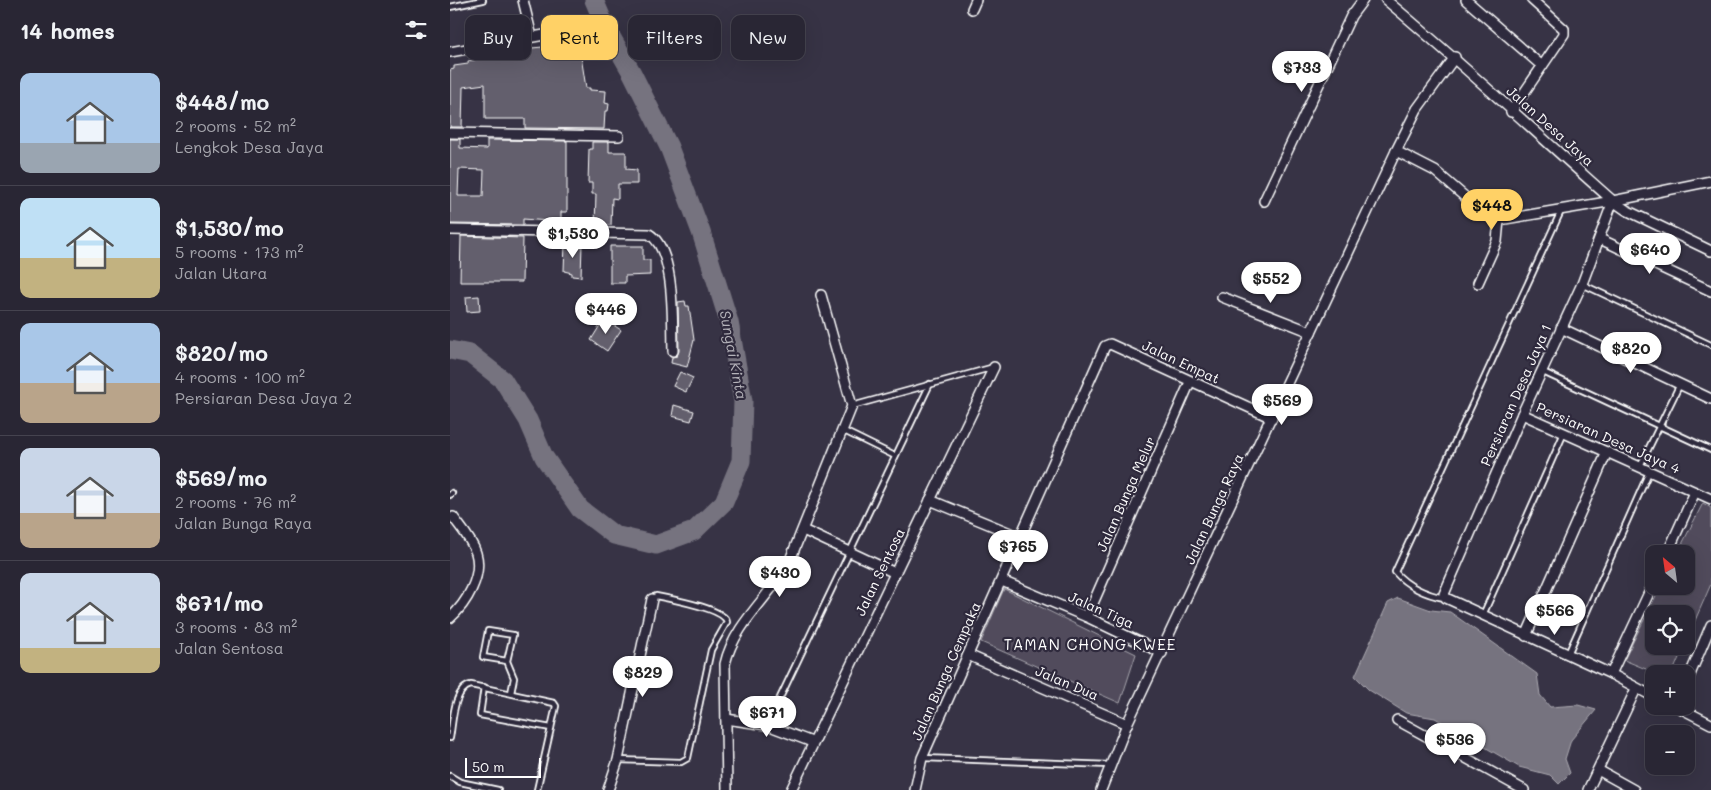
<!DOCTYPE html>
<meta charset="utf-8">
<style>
:root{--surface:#292634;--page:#353240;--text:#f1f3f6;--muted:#a5a5ac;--line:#45434f;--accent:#ffd166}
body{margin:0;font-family:Mali,sans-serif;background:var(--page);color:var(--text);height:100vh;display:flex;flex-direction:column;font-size:19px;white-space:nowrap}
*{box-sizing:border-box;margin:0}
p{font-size:16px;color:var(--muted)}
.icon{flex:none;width:28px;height:28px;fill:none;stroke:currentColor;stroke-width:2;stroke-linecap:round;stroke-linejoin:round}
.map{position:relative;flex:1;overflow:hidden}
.drawer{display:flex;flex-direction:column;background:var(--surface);width:450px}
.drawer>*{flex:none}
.hud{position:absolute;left:15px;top:15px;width:475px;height:45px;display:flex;gap:10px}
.needle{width:32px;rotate:331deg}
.controls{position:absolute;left:1195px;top:545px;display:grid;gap:10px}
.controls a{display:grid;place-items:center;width:50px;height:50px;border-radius:10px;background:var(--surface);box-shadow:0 5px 20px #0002,0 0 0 1px var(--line);font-size:25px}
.scale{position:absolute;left:15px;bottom:12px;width:76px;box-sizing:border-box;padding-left:5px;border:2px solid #fff;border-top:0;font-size:14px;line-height:18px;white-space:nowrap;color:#fff;-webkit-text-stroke:4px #2f2a3d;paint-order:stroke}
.price{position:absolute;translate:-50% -42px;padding:0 11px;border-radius:18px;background:#fff;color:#222;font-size:16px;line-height:32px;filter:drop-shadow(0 1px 2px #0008)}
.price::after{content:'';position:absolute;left:50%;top:30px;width:15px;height:11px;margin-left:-8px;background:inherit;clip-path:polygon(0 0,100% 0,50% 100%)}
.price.selected{background:var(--accent);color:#111}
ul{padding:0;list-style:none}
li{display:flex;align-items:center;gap:15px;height:125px;padding:0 20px}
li+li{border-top:1px solid var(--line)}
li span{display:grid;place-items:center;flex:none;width:140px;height:100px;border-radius:10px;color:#555}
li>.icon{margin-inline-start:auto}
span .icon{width:60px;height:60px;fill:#fffc;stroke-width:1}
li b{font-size:21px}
h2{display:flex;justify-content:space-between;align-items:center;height:60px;padding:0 20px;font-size:21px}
.chip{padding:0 18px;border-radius:10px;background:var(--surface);box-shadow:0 5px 20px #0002,0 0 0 1px var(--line);font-size:18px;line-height:45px}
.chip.selected{background:var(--accent);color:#111}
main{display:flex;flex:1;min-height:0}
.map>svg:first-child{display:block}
.green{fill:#514c5c;stroke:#a8a6ae}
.water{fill:#76737f;stroke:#adabb2}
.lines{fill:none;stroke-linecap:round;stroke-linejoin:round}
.river{stroke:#76737f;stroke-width:19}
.building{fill:#635f6d;stroke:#fff;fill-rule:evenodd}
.lane-casing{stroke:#fff;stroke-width:8}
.street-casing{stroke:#fff;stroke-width:12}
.lane{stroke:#2f2a3d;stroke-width:4.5}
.street{stroke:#2f2a3d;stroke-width:9}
.labels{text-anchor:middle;stroke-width:4.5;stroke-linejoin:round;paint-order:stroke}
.street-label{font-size:14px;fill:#fff;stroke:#2f2a3d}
.water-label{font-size:15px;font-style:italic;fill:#b4b2b9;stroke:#2f2a3d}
.neighbourhood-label{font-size:15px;letter-spacing:1px;fill:#fff;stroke:#2f2a3d}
</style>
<main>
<section class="drawer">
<h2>14 homes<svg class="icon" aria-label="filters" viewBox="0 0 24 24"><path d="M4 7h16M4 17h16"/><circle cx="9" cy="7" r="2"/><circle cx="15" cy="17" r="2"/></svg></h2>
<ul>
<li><span style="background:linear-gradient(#a9c7e8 70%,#9aa5b1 0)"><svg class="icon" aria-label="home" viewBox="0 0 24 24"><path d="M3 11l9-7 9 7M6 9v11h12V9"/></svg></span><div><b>$448/mo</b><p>2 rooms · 52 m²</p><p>Lengkok Desa Jaya</p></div></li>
<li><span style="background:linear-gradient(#bfe0f5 60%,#c2b280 0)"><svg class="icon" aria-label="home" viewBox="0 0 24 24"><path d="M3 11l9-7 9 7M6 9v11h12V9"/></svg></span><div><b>$1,530/mo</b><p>5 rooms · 173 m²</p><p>Jalan Utara</p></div></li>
<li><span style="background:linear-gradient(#a9c7e8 60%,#b9a48a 0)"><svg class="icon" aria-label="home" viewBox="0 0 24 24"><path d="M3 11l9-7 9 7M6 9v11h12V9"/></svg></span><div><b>$820/mo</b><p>4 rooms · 100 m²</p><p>Persiaran Desa Jaya 2</p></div></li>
<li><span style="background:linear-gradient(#c9d6e8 65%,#b9a48a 0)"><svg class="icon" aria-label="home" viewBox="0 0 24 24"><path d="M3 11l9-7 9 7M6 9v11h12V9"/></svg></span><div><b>$569/mo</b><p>2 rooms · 76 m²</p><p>Jalan Bunga Raya</p></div></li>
<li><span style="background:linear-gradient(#c9d6e8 75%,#c2b280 0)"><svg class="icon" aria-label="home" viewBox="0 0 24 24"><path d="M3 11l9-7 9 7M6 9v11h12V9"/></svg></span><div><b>$671/mo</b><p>3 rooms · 83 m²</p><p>Jalan Sentosa</p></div></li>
</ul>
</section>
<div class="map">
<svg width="1261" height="790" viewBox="0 0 1261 790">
<rect width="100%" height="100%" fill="#373345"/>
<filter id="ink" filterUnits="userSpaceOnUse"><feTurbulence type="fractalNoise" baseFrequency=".02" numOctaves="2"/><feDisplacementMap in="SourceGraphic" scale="10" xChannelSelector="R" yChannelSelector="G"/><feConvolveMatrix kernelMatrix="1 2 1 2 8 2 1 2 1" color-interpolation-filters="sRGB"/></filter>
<g filter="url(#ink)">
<g class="green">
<path d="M1253,503L1261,508V584L1236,641V614H1204V646H1234L1222,674H1208L1174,660L1211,586H1236V554H1227Z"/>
<path d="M554,589L686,654L670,703L531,642Z"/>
</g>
<path class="water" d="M948,598L981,610L1000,612L1087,674L1090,695L1100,707L1128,705L1146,710L1121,740L1115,759L1120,773L1109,784L1100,775L1069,767L985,718L956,713L919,690L905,676L938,603Z"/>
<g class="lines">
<path class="river" d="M0,350L20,354L53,380L78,420L94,457L130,509L164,535L206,545L244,531L274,502L291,461L293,401L279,322L251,232L219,147L182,73L156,28L144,0"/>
</g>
<g class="building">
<path d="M128,37L136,88H140V90L156,91L155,103L159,104L158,111H155L154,129L75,128V119H35V84L13,87L12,127H0V70L4,69V66L18,64V61L25,60V57L48,54V51L93,47V42Z"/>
<path d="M0,139H10V148L37,149V140L117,141V212H111V222L73,219V225L0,224ZM9,169L34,170L33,196H8Z"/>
<path d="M142,142H159V152H176V169L187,170V184H168V199L162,198L161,225H145L146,194H142V183H138L139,149H142Z"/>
<path d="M11,236L73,238L72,282H10Z"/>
<path d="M115,243L132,244L131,277L122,276V273L114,271Z"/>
<path d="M160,246H193V260H200V275L175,276V283H160Z"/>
<path d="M29,296L30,311L17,312L16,297Z"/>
<path d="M235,301L236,306H239L244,340L237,367L221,363L222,357L227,356L229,351L228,302Z"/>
<path d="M154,319L171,330L157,351L141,340Z"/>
<path d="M230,372L243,378L236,392L223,386Z"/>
<path d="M224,405L244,411L241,421L222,416Z"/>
</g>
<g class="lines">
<g class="lane-casing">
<g id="lane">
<path d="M0,7L33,0"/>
<path d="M1132,284L1261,345"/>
<path d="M1091,371L1261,450"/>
<path d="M402,406L544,367"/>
<path d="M392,430L445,456"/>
<path d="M1190,466L1230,384"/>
<path d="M0,495L2,493"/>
<path d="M995,598C976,595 957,586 945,572L1112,209"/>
<path d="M1033,615L1114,433"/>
<path d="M1118,654L1199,472"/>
<path d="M57,661L33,657L38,631L63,635L57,661L64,678L61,693"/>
<path d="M34,687L30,715L101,728"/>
<path d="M317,725L480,384"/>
<path d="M0,738C3,722 3,689 21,685L104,703L106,706L87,790"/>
<path d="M473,758L660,765"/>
<path d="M168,760L231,762L238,758L261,650L277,622C274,608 220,599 206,596L202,599"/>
<path d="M0,776L10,782L48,790"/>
</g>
</g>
<g class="street-casing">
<g id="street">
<path d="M73,0L82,37"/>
<path d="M936,0C1014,65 1087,134 1163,201L1176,210L1261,251"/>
<path d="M1016,0L1092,66"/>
<path d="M522,9L526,0"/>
<path d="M0,52L122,30"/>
<path d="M1061,112L1114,34V29L1082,0"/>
<path d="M0,133L169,136"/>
<path d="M946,151L985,171L1036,215L1049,220L1163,201L1261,181"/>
<path d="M814,201L901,16L913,0"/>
<path d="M1163,201L1132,284L1072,414L994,594L996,598L1161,674L1204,697"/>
<path d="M0,230L199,234C226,250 222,323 223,351"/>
<path d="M1150,239L1261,291"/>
<path d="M1028,283L1047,241L1049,220"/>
<path d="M772,297L861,332"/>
<path d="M1111,328L1261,399"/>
<path d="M1072,414L1261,499"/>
<path d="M480,500L570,537"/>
<path d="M353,530L445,573"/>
<path d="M1217,554L1245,492"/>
<path d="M552,581L637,617L712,653"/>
<path d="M637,617L740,382"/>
<path d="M0,618C16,604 33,576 26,553C22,540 11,528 3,517"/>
<path d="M1076,636L1157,452"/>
<path d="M518,655L677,724"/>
<path d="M1161,674L1204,582"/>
<path d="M1236,684L1261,625"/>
<path d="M1226,706L1261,724"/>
<path d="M276,719L317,725L362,742"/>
<path d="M947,720L1074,790"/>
<path d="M1148,770L1184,790"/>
<path d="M158,790L168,760L202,599"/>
<path d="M277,790L275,664C284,625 318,598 338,565L402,406L371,295"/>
<path d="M341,790L544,367"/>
<path d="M465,790L472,758L655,346L660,344L822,418"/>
<path d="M651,790L677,724L946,151L967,109L1005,57"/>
<path d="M1138,790L1186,689"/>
</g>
</g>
<use href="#lane" class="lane"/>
<use href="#street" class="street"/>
</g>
</g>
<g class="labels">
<g class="street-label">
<text transform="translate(1100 126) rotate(42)" y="5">Jalan Desa Jaya</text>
<text transform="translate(731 362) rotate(25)" y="5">Jalan Empat</text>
<text transform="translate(1066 395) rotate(-66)" y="5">Persiaran Desa Jaya 1</text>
<text transform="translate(1158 438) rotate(24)" y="5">Persiaran Desa Jaya 4</text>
<text transform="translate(676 494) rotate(-66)" y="5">Jalan Bunga Melur</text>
<text transform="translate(764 509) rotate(-65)" y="5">Jalan Bunga Raya</text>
<text transform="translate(430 572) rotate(-64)" y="5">Jalan Sentosa</text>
<text transform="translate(651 610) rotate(24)" y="5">Jalan Tiga</text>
<text transform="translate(496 671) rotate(-66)" y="5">Jalan Bunga Cempaka</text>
<text transform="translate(617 683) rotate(23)" y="5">Jalan Dua</text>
</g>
<g class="water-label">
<text transform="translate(283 355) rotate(79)" y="5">Sungai Kinta</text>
</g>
<g class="neighbourhood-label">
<text x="640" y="650">TAMAN CHONG KWEE</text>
</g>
</g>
</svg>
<div class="controls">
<a><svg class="needle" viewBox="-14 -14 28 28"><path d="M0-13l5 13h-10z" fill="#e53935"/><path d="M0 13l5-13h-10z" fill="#a5a5ac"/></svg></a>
<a><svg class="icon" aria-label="locate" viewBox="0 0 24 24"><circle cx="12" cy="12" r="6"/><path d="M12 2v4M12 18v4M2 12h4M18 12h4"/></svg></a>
<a>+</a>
<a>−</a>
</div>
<div class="scale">50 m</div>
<b class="price" style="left:852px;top:93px">$733</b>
<b class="price selected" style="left:1042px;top:231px">$448</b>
<b class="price" style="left:123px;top:259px">$1,530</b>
<b class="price" style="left:1200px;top:275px">$640</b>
<b class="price" style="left:821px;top:304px">$552</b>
<b class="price" style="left:156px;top:335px">$446</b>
<b class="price" style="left:1181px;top:374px">$820</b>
<b class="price" style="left:832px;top:426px">$569</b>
<b class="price" style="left:568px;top:572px">$765</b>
<b class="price" style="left:330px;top:598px">$430</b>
<b class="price" style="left:1105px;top:636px">$566</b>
<b class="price" style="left:193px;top:698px">$829</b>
<b class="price" style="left:317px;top:738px">$671</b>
<b class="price" style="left:1005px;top:765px">$536</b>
<div class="hud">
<a class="chip">Buy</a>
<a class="chip selected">Rent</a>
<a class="chip">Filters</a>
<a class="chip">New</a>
</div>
</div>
</main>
